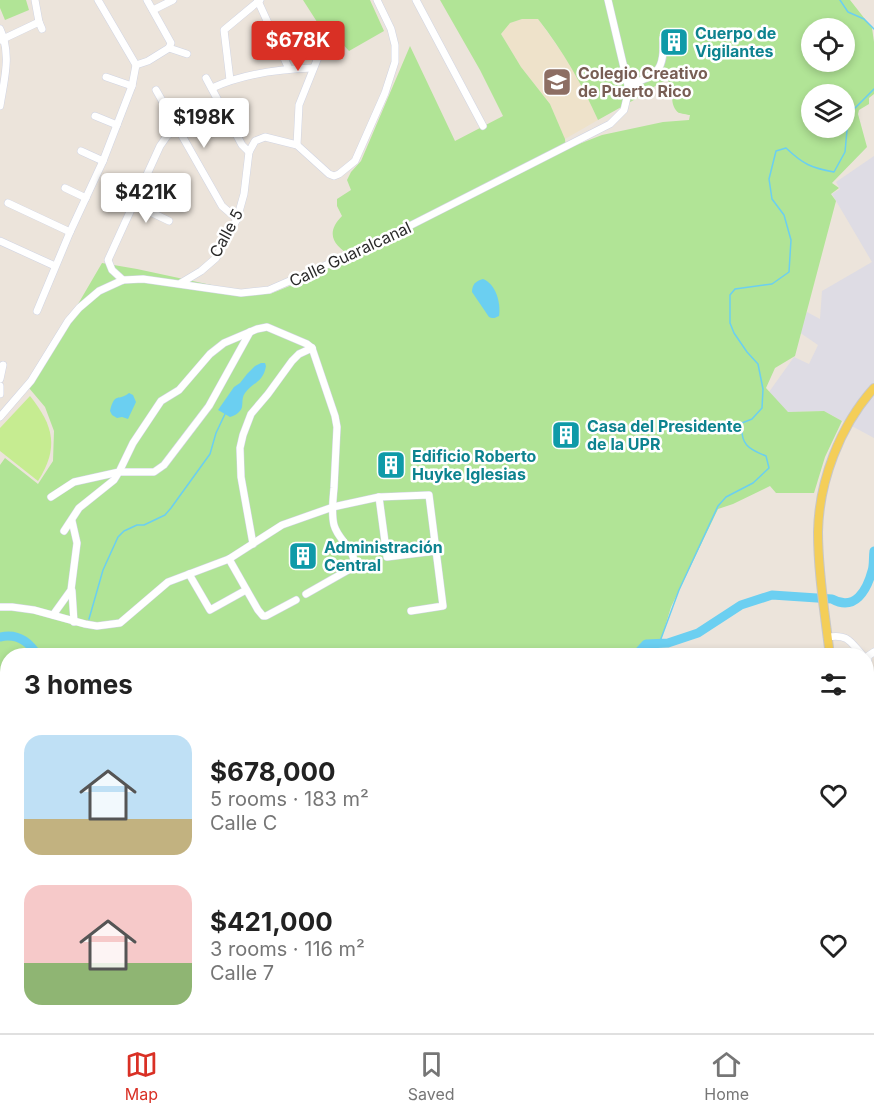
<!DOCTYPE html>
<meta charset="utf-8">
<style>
:root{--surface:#fff;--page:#f2f2f2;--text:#222;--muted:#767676;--line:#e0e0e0;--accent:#d93025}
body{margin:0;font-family:Inter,sans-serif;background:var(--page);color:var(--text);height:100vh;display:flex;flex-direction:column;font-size:22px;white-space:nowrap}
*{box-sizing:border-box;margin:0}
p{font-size:20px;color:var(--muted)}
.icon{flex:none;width:33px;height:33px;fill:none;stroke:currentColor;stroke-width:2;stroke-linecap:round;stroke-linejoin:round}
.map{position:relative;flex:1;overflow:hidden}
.details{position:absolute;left:0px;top:648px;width:874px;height:386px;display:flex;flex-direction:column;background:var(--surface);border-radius:24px 24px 0 0;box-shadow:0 3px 9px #0003}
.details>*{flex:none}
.fabs{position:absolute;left:801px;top:18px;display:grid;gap:12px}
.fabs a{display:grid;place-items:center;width:54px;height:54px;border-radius:50%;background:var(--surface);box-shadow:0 3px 9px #0003;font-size:30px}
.price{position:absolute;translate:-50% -51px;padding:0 14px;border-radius:6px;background:#fff;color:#222;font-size:20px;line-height:39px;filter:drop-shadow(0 2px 3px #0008)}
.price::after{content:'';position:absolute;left:50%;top:36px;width:18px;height:14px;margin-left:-9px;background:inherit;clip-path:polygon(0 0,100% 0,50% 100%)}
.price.selected{background:var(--accent);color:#fff}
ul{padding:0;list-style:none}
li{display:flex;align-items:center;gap:18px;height:150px;padding:0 24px}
li span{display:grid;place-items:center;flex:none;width:168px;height:120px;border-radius:18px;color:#555}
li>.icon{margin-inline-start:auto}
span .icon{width:72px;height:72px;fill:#fffc;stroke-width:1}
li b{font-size:26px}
h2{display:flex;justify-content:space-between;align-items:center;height:72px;padding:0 24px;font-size:26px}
.menu{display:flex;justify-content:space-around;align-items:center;height:84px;border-top:2px solid var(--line);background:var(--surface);font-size:16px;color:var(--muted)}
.menu a{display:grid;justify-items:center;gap:3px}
.menu .selected{color:var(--accent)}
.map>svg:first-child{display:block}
.industrial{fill:#dedce4}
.education{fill:#eee2ca}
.green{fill:#b1e496;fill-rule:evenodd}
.pitch{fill:#c6ec91}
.water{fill:#6bcff1}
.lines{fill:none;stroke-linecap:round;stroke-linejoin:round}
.stream{stroke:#6bcff1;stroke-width:1.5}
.river{stroke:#6bcff1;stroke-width:9}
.minor-casing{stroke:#d0d4e3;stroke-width:8}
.major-casing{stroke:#c7c7c7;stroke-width:10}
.highway-casing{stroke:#c7c7c7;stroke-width:10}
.minor{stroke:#fff;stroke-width:7}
.major{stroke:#f4ce58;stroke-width:8}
.highway{stroke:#ff9b53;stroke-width:9}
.rail{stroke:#9ea1b4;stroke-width:1.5}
.labels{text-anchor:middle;stroke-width:5;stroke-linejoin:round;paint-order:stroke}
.culture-label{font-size:16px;font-weight:bold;fill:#0d838f;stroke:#fff;text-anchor:start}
.education-label{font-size:16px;font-weight:bold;fill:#785e54;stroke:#fff;text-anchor:start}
.street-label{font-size:16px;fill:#292929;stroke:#fff}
</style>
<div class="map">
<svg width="874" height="1033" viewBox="0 0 874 1033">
<rect width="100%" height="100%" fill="#ece4db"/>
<path class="industrial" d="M874,156V438L824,411L788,412L769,392L794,357L809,364L818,345L799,332L807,312L820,319L822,291L872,262L832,194L840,189L836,182Z"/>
<path class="education" d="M522,19H538L573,68L598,120L565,139L550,104L521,67L501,34L509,23Z"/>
<g class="green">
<path d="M0,0H26L29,10L5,20L0,8Z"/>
<path d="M303,0H370L384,31L349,51L338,39L319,25Z"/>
<path d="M440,0H850L872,28L874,42V94L869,98V104L859,110L858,114L867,147L832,183L839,188L831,194L836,201L795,356L775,368L766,388L788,412L824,411L842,421L825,457L814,493H776L770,486L733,504L718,509L671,607L658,650L650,656H8L7,735L0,729V465L5,458L38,484L53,461L54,431L45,407L29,388L102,263L137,269L244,292L270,294L297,283L352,256C333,246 325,233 342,216L337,206V199L351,190L347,180L351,172L361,161L410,46L455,141L503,116L480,70ZM522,19H538C563,51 582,84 598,120L641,96L658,84L667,80L674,87C671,95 671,108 679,113C680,113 688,115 690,115L689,120L663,122L602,135L566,149L565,139L550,104L521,67L501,34L510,23ZM812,28H844V62H812ZM812,94H844V128H812Z"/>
<path d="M0,770L8,776V1026H268L274,1033H0Z"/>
</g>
<path class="pitch" d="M30,396C54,426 59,448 38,481L0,451V428Z"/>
<g class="water">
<path d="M483,279C496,284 501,303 499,316C495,318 493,319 489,317L472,292C472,284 476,281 483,279Z"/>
<path d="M261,363H265L266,366C263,383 253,382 245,393C240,400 245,407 239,412C236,415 233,416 230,417L218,410L234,387L240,383L247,374L255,366Z"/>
<path d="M129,393L133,395L136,402L128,419L122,417L117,418L112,415L110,411C115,391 118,402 129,393Z"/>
</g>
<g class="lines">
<g class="stream">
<path d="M840,0L848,12L864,19L874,29"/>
<path d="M89,619L103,570L118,537L124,531L137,525H144L165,515L171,508L210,454L216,433L225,414"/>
<path d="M659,644L679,590L718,506L726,497L753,483L769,468L766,456C748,449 740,444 742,423L752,419L762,408L763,389L758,364L747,352L734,333L730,323V295L735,289L772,284L789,272L791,240L784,215L772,199L769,179L776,151L786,148C803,164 811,168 834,172L845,152L847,130L850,113L874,89"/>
<path d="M68,656L81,649"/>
</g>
<g class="river">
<path d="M0,637C17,633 29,641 38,656"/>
<path d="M493,656H499"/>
<path d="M635,656L646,644L668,643L698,633L741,605L772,595L832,599C855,612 867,590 872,571C874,565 873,558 874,551"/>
</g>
<g class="minor-casing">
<g id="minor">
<path d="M35,0L39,22L42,29"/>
<path d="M416,0L483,126"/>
<path d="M258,1L289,69"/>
<path d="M153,10L173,0"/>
<path d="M0,29C12,54 4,80 0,106"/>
<path d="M1,40L39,22"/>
<path d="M169,48L187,54"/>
<path d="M136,65L148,61L169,48L171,43L147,0"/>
<path d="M106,77L132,86"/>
<path d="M206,78L242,145L249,152"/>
<path d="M230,80L224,30L260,0"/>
<path d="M628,86C657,74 665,72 663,38L669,34L677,32"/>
<path d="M212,88C243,74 279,69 313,68"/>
<path d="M156,90L222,206L237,219"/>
<path d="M95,116L117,125"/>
<path d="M297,145L299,105L323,45L331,41L339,46"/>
<path d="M81,151L103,161"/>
<path d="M65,188L86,198"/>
<path d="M115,195L169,221"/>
<path d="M8,203L70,232"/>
<path d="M0,241L55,266"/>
<path d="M123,280L112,270L108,260L160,146L167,136L177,128"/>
<path d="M181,283L201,271L216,258L237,219L244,194L249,152L255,141L265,137L297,145L329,174L334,176L339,174L355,161L385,93L395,62V45L391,29L377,0"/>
<path d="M37,311L70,232L103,161L132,86L136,65L98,0"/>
<path d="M0,379L3,365"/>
<path d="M0,386V394"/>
<path d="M0,417L31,381L68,321L79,308L99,291L123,280L143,279L241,293L269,290L372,245L610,124L624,110L629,89L608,0"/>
<path d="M51,497L74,482L119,472L133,443L161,401L179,390L210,354L224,343L257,329L267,327L307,344L312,348"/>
<path d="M379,497L387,557L436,551"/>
<path d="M64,531L79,508L114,480L119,472H154L164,465L209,406L250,332"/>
<path d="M253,544L241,477L240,448L243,435L251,414L268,394L292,361L299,354L312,348"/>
<path d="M229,559L258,610L263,616H266L296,600"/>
<path d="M189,574L210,610L246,590"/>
<path d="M72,591L74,622"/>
<path d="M306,594L350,569L354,561C353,547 338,540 334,525C331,513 333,500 334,488C335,467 336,447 337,427L335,416L312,348"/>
<path d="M0,607H12L34,610L85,624L97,626L120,623L168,582L229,559L282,525L333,507L379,497L429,495L443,606L411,611"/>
<path d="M53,615L71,590L77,543L72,521"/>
<path d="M828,637C848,634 850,641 863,656"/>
<path d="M867,708L868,656L874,652"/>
<path d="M867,714L874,717"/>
<path d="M867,787L874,790"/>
<path d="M867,884L874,875"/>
<path d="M867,917L874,914"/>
<path d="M867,985L874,980"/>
<path d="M367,1026L379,1033"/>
<path d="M640,1026L661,1033"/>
<path d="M818,1033L821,1026"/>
</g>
</g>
<g class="major-casing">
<g id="major">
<path d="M830,656C825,614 818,573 818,532C819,481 840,426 874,388"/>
<path d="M277,1026L280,1033"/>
<path d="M285,1026L288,1033"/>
<path d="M495,1033L497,1026"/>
</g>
</g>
<g class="highway-casing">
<g id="highway">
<path d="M0,738L8,745"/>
<path d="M0,758L8,765"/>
<path d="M319,1026L331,1033"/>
<path d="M346,1026L359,1033"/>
</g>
</g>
<use href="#minor" class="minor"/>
<use href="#major" class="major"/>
<use href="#highway" class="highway"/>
<g class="rail">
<path d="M0,770L8,777"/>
<path d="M288,1026L298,1033"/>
</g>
</g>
<defs>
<g id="building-square" transform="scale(1.5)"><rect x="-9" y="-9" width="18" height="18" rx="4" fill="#0f9aa8" stroke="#fff"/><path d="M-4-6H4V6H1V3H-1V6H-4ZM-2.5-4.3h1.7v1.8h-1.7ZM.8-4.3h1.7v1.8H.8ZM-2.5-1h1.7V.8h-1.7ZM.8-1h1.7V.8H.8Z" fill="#fff"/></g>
<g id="school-square" transform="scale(1.5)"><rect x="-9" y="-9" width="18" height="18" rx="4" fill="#8d6e63" stroke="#fff"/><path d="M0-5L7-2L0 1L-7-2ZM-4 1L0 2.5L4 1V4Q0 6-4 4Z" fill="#fff"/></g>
</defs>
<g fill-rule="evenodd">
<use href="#building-square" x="674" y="42"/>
<use href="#school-square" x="557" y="82"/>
<use href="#building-square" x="566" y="435"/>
<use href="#building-square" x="391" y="465"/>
<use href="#building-square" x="303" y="556"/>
</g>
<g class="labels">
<g class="culture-label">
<text x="695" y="39">Cuerpo de<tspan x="695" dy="18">Vigilantes</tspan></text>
<text x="587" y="432">Casa del Presidente<tspan x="587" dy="18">de la UPR</tspan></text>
<text x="412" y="462">Edificio Roberto<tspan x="412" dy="18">Huyke Iglesias</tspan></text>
<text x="324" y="553">Administración<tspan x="324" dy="18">Central</tspan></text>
</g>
<g class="education-label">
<text x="578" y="79">Colegio Creativo<tspan x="578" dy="18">de Puerto Rico</tspan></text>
</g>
<g class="street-label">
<text transform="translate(226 233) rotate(-62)" y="6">Calle 5</text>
<text transform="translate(350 254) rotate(-25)" y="6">Calle Guaralcanal</text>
</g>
</g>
</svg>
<div class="fabs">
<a><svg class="icon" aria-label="locate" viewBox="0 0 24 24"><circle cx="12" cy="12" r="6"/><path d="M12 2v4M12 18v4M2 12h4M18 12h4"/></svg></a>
<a><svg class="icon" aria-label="layers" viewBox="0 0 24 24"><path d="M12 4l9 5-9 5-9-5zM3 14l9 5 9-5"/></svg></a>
</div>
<b class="price selected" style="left:298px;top:72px">$678K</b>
<b class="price" style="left:204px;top:149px">$198K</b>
<b class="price" style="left:146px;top:224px">$421K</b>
<section class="details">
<h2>3 homes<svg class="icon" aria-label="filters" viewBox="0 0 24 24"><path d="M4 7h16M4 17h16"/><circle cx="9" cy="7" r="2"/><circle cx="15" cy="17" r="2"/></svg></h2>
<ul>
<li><span style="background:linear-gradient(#bfe0f5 70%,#c2b280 0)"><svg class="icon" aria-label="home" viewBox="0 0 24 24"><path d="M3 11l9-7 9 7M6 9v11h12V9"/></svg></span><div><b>$678,000</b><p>5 rooms · 183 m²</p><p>Calle C</p></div><svg class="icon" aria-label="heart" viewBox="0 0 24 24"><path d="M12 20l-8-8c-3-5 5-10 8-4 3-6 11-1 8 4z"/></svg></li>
<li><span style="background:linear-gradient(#f6c9c9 65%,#8fb573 0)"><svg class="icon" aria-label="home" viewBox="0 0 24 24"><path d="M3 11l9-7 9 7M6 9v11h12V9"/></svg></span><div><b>$421,000</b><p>3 rooms · 116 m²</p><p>Calle 7</p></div><svg class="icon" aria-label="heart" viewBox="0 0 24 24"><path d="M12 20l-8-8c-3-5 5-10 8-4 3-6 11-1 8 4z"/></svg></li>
</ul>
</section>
</div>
<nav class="menu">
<a class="selected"><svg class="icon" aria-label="map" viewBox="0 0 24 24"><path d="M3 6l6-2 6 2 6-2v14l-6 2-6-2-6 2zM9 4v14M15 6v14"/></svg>Map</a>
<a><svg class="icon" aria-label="saved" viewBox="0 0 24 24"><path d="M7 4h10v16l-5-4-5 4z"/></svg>Saved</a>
<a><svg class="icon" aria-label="home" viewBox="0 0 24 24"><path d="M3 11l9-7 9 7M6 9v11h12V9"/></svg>Home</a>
</nav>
